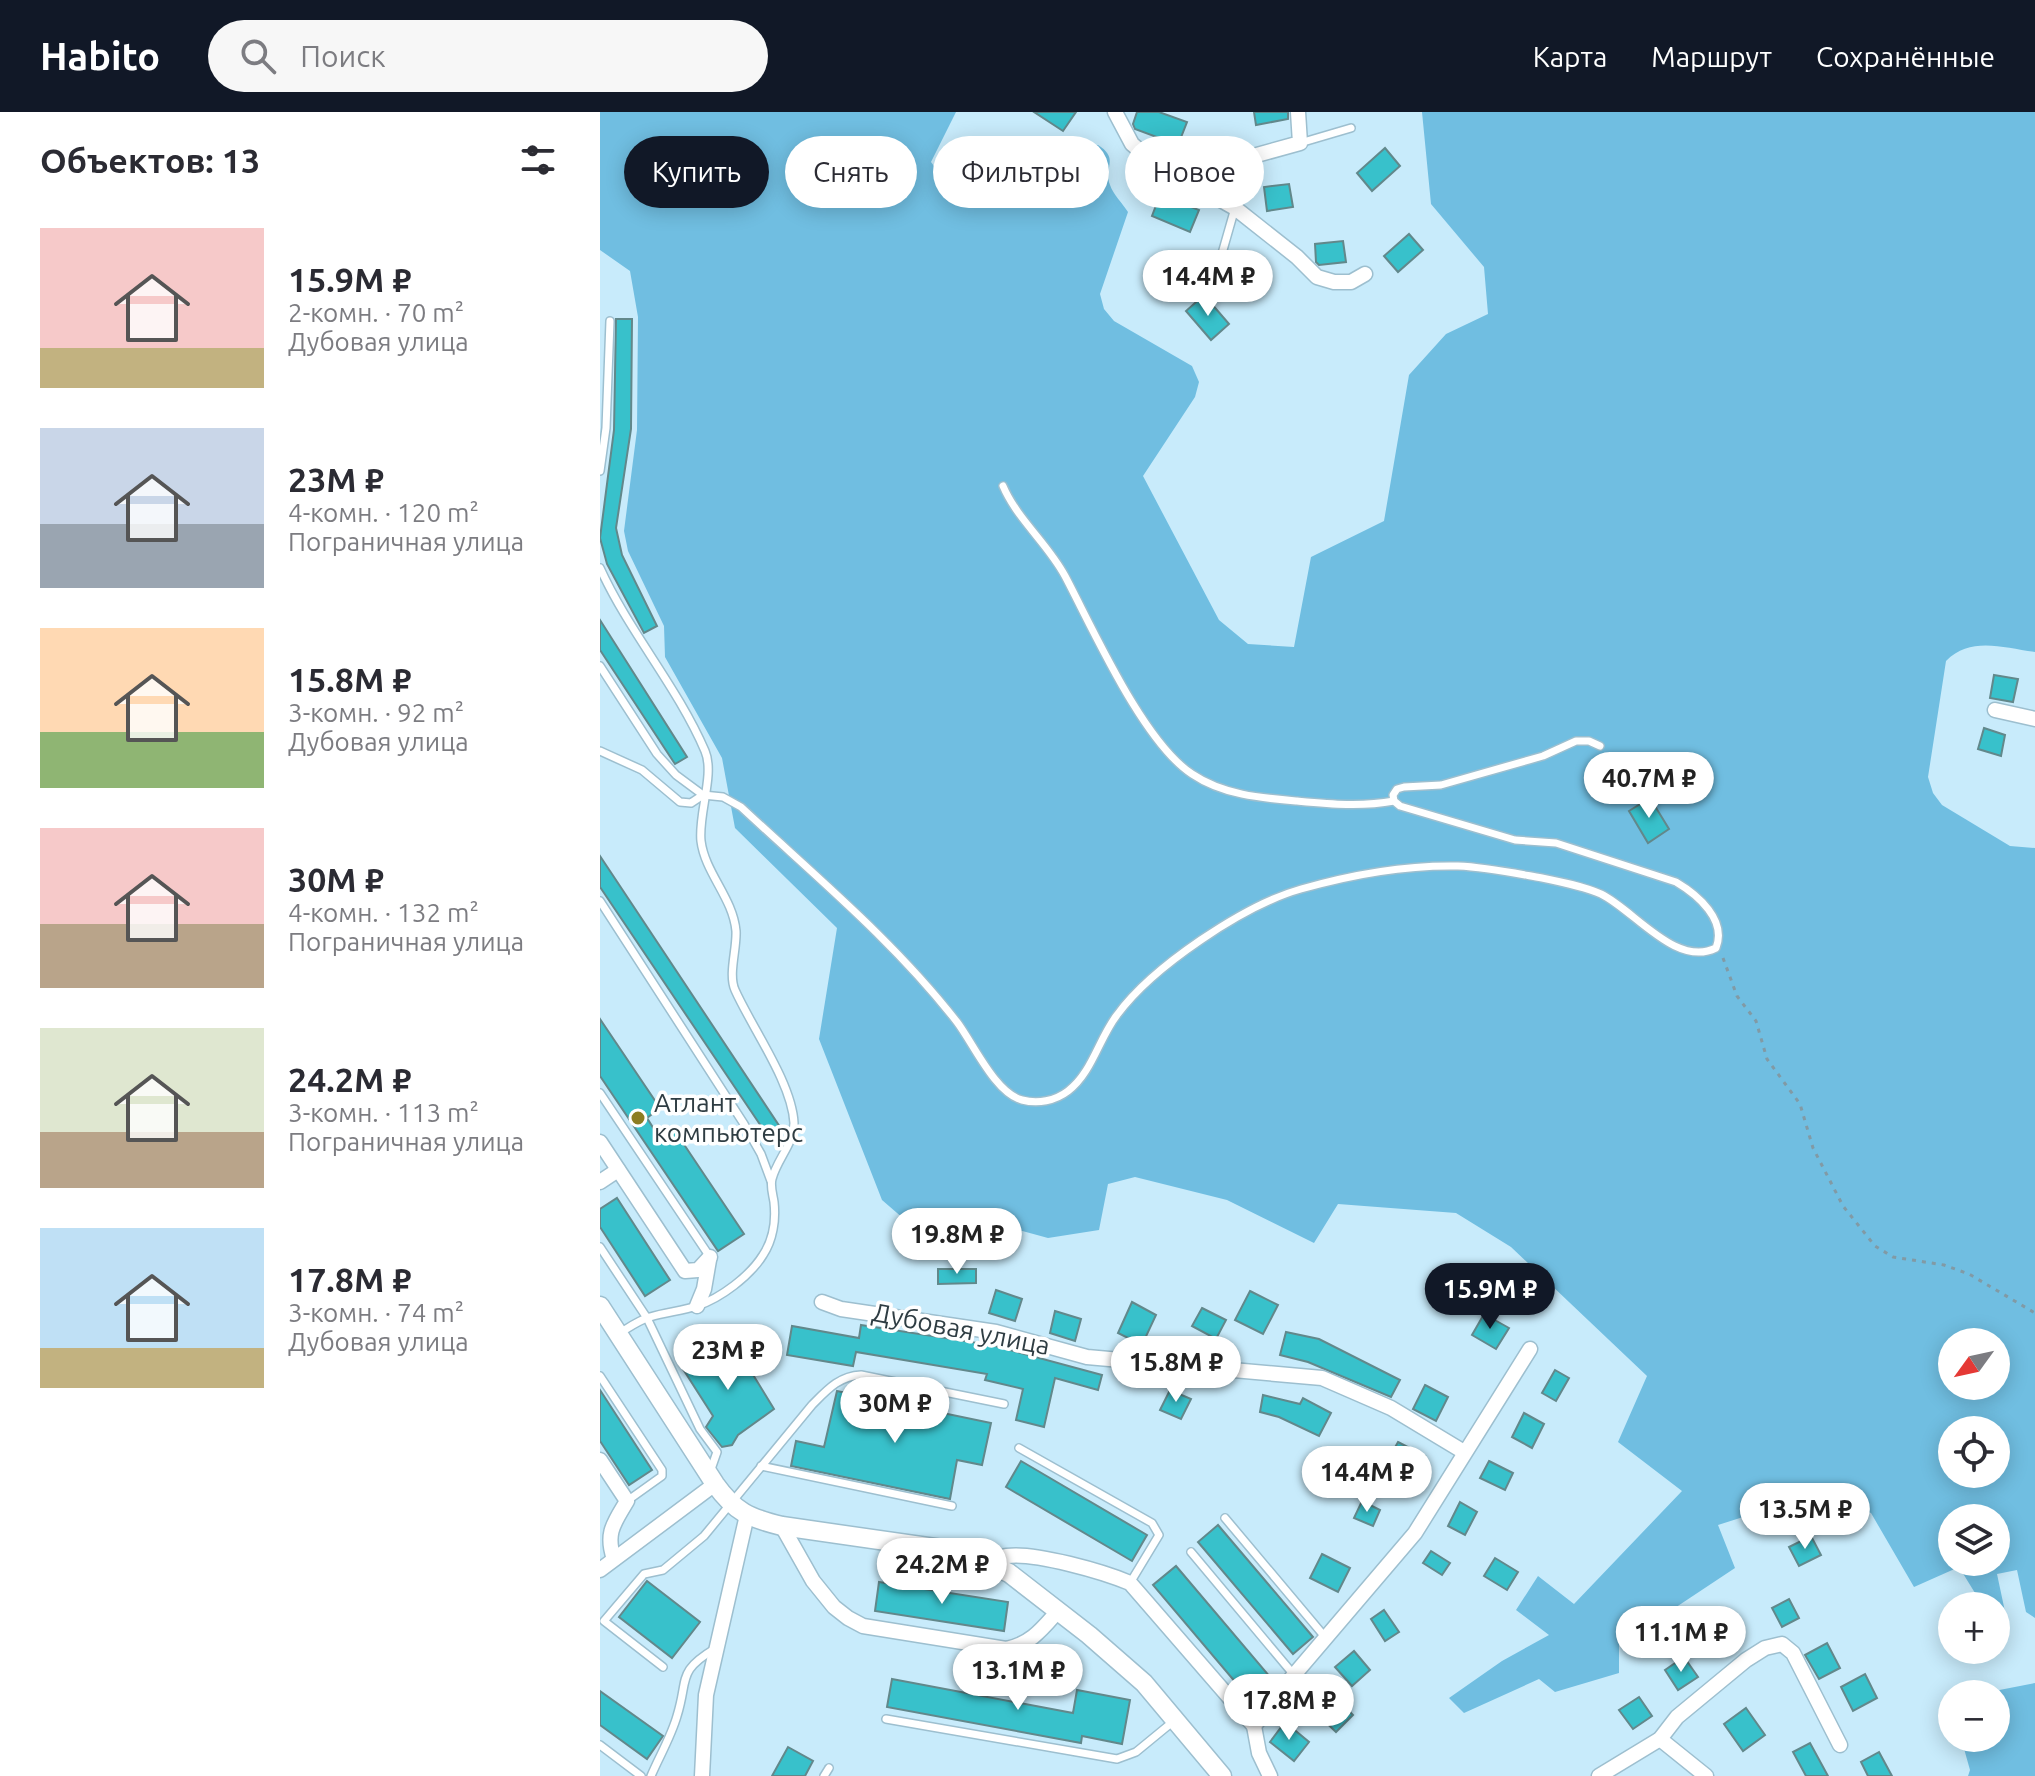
<!DOCTYPE html>
<html lang="ru">
<meta charset="utf-8">
<style>
:root{--surface:#fff;--page:#f7f7f7;--text:#2b2b33;--muted:#7c7c81;--accent:#111827}
body{margin:0;font-family:Ubuntu,sans-serif;background:var(--page);color:var(--text);height:100vh;display:flex;flex-direction:column;font-size:30px;white-space:nowrap}
*{box-sizing:border-box;margin:0}
p{font-size:26px;color:var(--muted)}
.icon{flex:none;width:44px;height:44px;fill:none;stroke:currentColor;stroke-width:2;stroke-linecap:round;stroke-linejoin:round}
.map{position:relative;flex:1;overflow:hidden}
.panel{display:flex;flex-direction:column;background:var(--surface);width:600px}
.panel>*{flex:none}
.top-card{position:absolute;left:24px;top:24px;width:760px;height:72px;display:flex;gap:16px}
.needle{width:52px;rotate:237deg}
.controls{position:absolute;left:1338px;top:1216px;display:grid;gap:16px}
.controls a{display:grid;place-items:center;width:72px;height:72px;border-radius:50%;background:var(--surface);box-shadow:0 4px 20px #0003;font-size:40px}
.price{position:absolute;translate:-50% -68px;padding:0 18px;border-radius:28px;background:#fff;color:#222;font-size:26px;line-height:52px;filter:drop-shadow(0 2px 4px #0008)}
.price::after{content:'';position:absolute;left:50%;top:48px;width:24px;height:18px;margin-left:-12px;background:inherit;clip-path:polygon(0 0,100% 0,50% 100%)}
.price.current{background:var(--accent);color:#fff}
ul{padding:0;list-style:none}
li{display:flex;align-items:center;gap:24px;height:200px;padding:0 40px}
li span{display:grid;place-items:center;flex:none;width:224px;height:160px;border-radius:0px;color:#555}
li>.icon{margin-inline-start:auto}
span .icon{width:96px;height:96px;fill:#fffc;stroke-width:1}
li b{font-size:34px}
h2{display:flex;justify-content:space-between;align-items:center;height:96px;padding:0 40px;font-size:34px}
.pill{padding:0 28px;border-radius:36px;background:var(--surface);box-shadow:0 4px 20px #0003;font-size:28px;line-height:72px}
.pill.current{background:var(--accent);color:#fff}
header{display:flex;align-items:center;gap:48px;box-sizing:border-box;height:112px;padding:0 40px;background:var(--accent);color:#fff}
header strong{font-size:38px}
nav{display:flex;gap:44px;margin-inline-start:auto;font-size:28px}
.search{width:560px;height:72px;background:var(--page);display:flex;align-items:center;gap:20px;box-sizing:border-box;padding:0 28px;border-radius:44px;color:var(--muted);font-size:30px}
main{display:flex;flex:1;min-height:0}
.map>svg:first-child{display:block}
.green{fill:#70bee1;fill-rule:evenodd}
.building{fill:#38c1cb;stroke:#62888b;stroke-width:2}
.lines{fill:none;stroke-linecap:round;stroke-linejoin:round}
.service-casing{stroke:#9dbfcf;stroke-width:10}
.minor-casing{stroke:#9dbfcf;stroke-width:17}
.secondary-casing{stroke:#9dbfcf;stroke-width:21}
.path{stroke:#819aa5;stroke-width:3;stroke-dasharray:4 6;stroke-linecap:butt}
.service{stroke:#fff;stroke-width:7}
.minor{stroke:#fff;stroke-width:14}
.secondary{stroke:#fff;stroke-width:18}
.poi-dot{fill:#8c7d23;stroke:#fff;stroke-width:3}
.labels{text-anchor:middle;stroke-width:7;stroke-linejoin:round;paint-order:stroke}
.poi-label{font-size:26px;fill:#2f3d43;stroke:#fff;text-anchor:start}
.street-label{font-size:26px;fill:#2f3d43;stroke:#fff}
</style>
<header>
<strong>Habito</strong>
<div class="search"><svg class="icon" aria-label="search" viewBox="0 0 24 24"><circle cx="10" cy="10" r="6"/><path d="M15 15l6 6"/></svg>Поиск</div>
<nav><a>Карта</a><a>Маршрут</a><a>Сохранённые</a></nav>
</header>
<main>
<section class="panel">
<h2>Объектов: 13<svg class="icon" aria-label="filters" viewBox="0 0 24 24"><path d="M4 7h16M4 17h16"/><circle cx="9" cy="7" r="2"/><circle cx="15" cy="17" r="2"/></svg></h2>
<ul>
<li><span style="background:linear-gradient(#f6c9c9 75%,#c2b280 0)"><svg class="icon" aria-label="home" viewBox="0 0 24 24"><path d="M3 11l9-7 9 7M6 9v11h12V9"/></svg></span><div><b>15.9M ₽</b><p>2-комн. · 70 m²</p><p>Дубовая улица</p></div></li>
<li><span style="background:linear-gradient(#c9d6e8 60%,#9aa5b1 0)"><svg class="icon" aria-label="home" viewBox="0 0 24 24"><path d="M3 11l9-7 9 7M6 9v11h12V9"/></svg></span><div><b>23M ₽</b><p>4-комн. · 120 m²</p><p>Пограничная улица</p></div></li>
<li><span style="background:linear-gradient(#ffd9b3 65%,#8fb573 0)"><svg class="icon" aria-label="home" viewBox="0 0 24 24"><path d="M3 11l9-7 9 7M6 9v11h12V9"/></svg></span><div><b>15.8M ₽</b><p>3-комн. · 92 m²</p><p>Дубовая улица</p></div></li>
<li><span style="background:linear-gradient(#f6c9c9 60%,#b9a48a 0)"><svg class="icon" aria-label="home" viewBox="0 0 24 24"><path d="M3 11l9-7 9 7M6 9v11h12V9"/></svg></span><div><b>30M ₽</b><p>4-комн. · 132 m²</p><p>Пограничная улица</p></div></li>
<li><span style="background:linear-gradient(#dfe7d0 65%,#b9a48a 0)"><svg class="icon" aria-label="home" viewBox="0 0 24 24"><path d="M3 11l9-7 9 7M6 9v11h12V9"/></svg></span><div><b>24.2M ₽</b><p>3-комн. · 113 m²</p><p>Пограничная улица</p></div></li>
<li><span style="background:linear-gradient(#bfe0f5 75%,#c2b280 0)"><svg class="icon" aria-label="home" viewBox="0 0 24 24"><path d="M3 11l9-7 9 7M6 9v11h12V9"/></svg></span><div><b>17.8M ₽</b><p>3-комн. · 74 m²</p><p>Дубовая улица</p></div></li>
</ul>
</section>
<div class="map">
<svg width="1435" height="1664" viewBox="0 0 1435 1664">
<rect width="100%" height="100%" fill="#c8ebfb"/>
<g class="green">
<path d="M0,0H356L331,50L337,58L349,63L431,79C450,56 468,40 498,33C520,47 503,55 510,73C513,82 523,92 528,100L500,182L504,197L514,209L592,254L599,270L595,285L543,364L619,508L648,532L694,535L711,445L784,409L809,263L846,222L888,202L884,155L831,92L822,0H1435V540C1403,536 1371,524 1346,549L1328,665L1333,681L1342,693L1410,734L1435,736V1506L1426,1500L1417,1458L1397,1462L1407,1509L1396,1513V1494H1383L1359,1455L1314,1475L1271,1401L1218,1381L1118,1413L1135,1456L1019,1533V1561L955,1580L939,1567L864,1601L849,1586L902,1549L949,1523L916,1498L938,1464L974,1492L1082,1379L1018,1330L1047,1264L911,1135L856,1101L738,1092L714,1131L627,1088L535,1065L508,1072L499,1118L448,1126L389,1110L304,1107L282,1088L219,927L237,816L135,716L122,646L65,545L64,514L28,439L24,419L37,318L38,205L30,159L0,138ZM1352,1230H1396V1274H1352ZM1352,1318H1396V1362H1352ZM1352,1406H1396V1450H1352Z"/>
<path d="M1435,1571V1664H1368L1370,1658L1361,1626H1396V1582H1379Z"/>
</g>
<g class="building">
<path d="M434,0H476L463,19Z"/>
<path d="M537,0H559L587,10L578,33L535,17L533,12Z"/>
<path d="M654,0H688V7L656,13Z"/>
<path d="M785,36L800,54L772,79L757,61Z"/>
<path d="M689,72L693,95L667,99L664,75Z"/>
<path d="M560,83L599,98L590,120L552,104Z"/>
<path d="M809,122L823,138L798,160L784,144Z"/>
<path d="M743,129L746,150L719,153L716,150L715,132Z"/>
<path d="M604,183L629,212L611,228L586,199Z"/>
<path d="M16,207H32L31,317L16,416L22,443L57,514L44,521L7,452L0,426L14,318Z"/>
<path d="M0,508L87,645L75,652L0,538Z"/>
<path d="M1394,563L1418,567L1413,590L1390,586Z"/>
<path d="M1384,616L1405,623L1401,644L1378,637Z"/>
<path d="M1050,686L1069,717L1048,731L1029,699Z"/>
<path d="M0,744L182,1018L169,1026L0,775Z"/>
<path d="M0,907L60,996L47,1006L59,1025L73,1016L144,1122L118,1139L0,964Z"/>
<path d="M17,1086L70,1168L45,1184L0,1115V1097Z"/>
<path d="M338,1157H376V1171L338,1172Z"/>
<path d="M396,1178L422,1187L415,1209L389,1201Z"/>
<path d="M650,1179L678,1193L663,1222L635,1208Z"/>
<path d="M532,1190L556,1203L542,1233L518,1221Z"/>
<path d="M602,1196L626,1208L616,1227L592,1214Z"/>
<path d="M455,1199L481,1207L475,1229L450,1221Z"/>
<path d="M884,1202L909,1216L896,1237L872,1223Z"/>
<path d="M261,1213L378,1231V1236L379,1232L395,1234L502,1263L498,1278L455,1266L444,1315L416,1308L423,1277L385,1268L387,1262L256,1240L253,1254L187,1243L192,1214L259,1226Z"/>
<path d="M686,1220L719,1227L800,1268L791,1285L708,1250L680,1243Z"/>
<path d="M130,1225L174,1297L138,1323L132,1333L122,1335L106,1315L113,1304L83,1257Z"/>
<path d="M955,1258L969,1266L956,1289L942,1281Z"/>
<path d="M825,1273L848,1285L836,1309L813,1297Z"/>
<path d="M0,1278L52,1358L29,1373L0,1329Z"/>
<path d="M570,1278L591,1287L581,1307L560,1298Z"/>
<path d="M237,1279L391,1311L382,1353L357,1348L350,1387L191,1354L196,1329L224,1335Z"/>
<path d="M663,1283L700,1292L703,1286L731,1301L719,1324L679,1305L660,1300Z"/>
<path d="M924,1301L944,1312L932,1336L912,1325Z"/>
<path d="M798,1330L825,1344L817,1360L789,1346Z"/>
<path d="M421,1349L547,1423L532,1449L406,1375Z"/>
<path d="M889,1349L913,1361L905,1378L880,1366Z"/>
<path d="M762,1389L780,1398L773,1414L754,1406Z"/>
<path d="M860,1390L877,1400L865,1423L848,1414Z"/>
<path d="M618,1413L713,1525L693,1542L598,1430Z"/>
<path d="M1211,1424L1221,1443L1199,1454L1189,1435Z"/>
<path d="M831,1439L850,1451L842,1463L823,1451Z"/>
<path d="M722,1442L750,1456L738,1480L710,1466Z"/>
<path d="M895,1446L918,1460L907,1478L884,1464Z"/>
<path d="M576,1454L671,1566L648,1585L553,1473Z"/>
<path d="M47,1469L100,1510L72,1546L19,1505Z"/>
<path d="M279,1470L408,1490L404,1519L275,1499Z"/>
<path d="M1189,1487L1199,1506L1182,1515L1172,1496Z"/>
<path d="M784,1498L799,1520L785,1529L771,1507Z"/>
<path d="M1227,1531L1240,1556L1219,1567L1205,1543Z"/>
<path d="M754,1539L770,1558L752,1574L735,1555Z"/>
<path d="M1084,1545L1098,1565L1078,1578L1065,1558Z"/>
<path d="M1265,1562L1277,1586L1253,1599L1241,1575Z"/>
<path d="M292,1567L473,1601L477,1578L530,1588L522,1632L482,1624L481,1631L287,1595Z"/>
<path d="M0,1579L63,1624L47,1647L0,1613Z"/>
<path d="M731,1581L753,1603L736,1620L714,1599Z"/>
<path d="M1039,1585L1052,1604L1033,1617L1019,1598Z"/>
<path d="M1146,1596L1165,1623L1143,1639L1124,1612Z"/>
<path d="M685,1610L709,1630L694,1649L670,1630Z"/>
<path d="M1210,1631L1228,1664H1206L1193,1640Z"/>
<path d="M188,1635L213,1649L205,1664H172Z"/>
<path d="M1279,1640L1292,1664H1268L1261,1650Z"/>
</g>
<g class="lines">
<g class="service-casing">
<g id="service">
<path d="M700,31L751,16"/>
<path d="M617,159L635,96"/>
<path d="M0,359L6,316L10,209"/>
<path d="M403,374C417,407 448,432 465,464C493,517 543,630 592,662C623,683 661,686 697,689C730,692 761,695 794,689"/>
<path d="M0,456C29,520 77,574 105,639C115,662 98,702 101,729C105,761 133,786 136,819C137,837 128,862 135,878C152,916 192,971 194,1011C194,1032 177,1047 172,1067C170,1074 173,1083 174,1090C176,1108 173,1128 163,1143C150,1164 121,1186 97,1194C82,1199 66,1200 50,1205C39,1208 28,1216 18,1222"/>
<path d="M0,554L57,642L76,663L103,683L123,685L141,695C215,764 294,829 357,910C373,931 395,981 422,988C438,992 455,989 468,979C492,961 499,926 517,903C552,855 644,793 701,777C750,763 807,753 858,754C886,755 914,761 942,766C962,770 982,774 1001,782C1034,798 1076,856 1116,836C1127,808 1098,783 1076,770L956,731L915,728L800,694L794,689L793,683L797,677L804,675L841,673L943,644L976,629H989L1000,634"/>
<path d="M0,639L42,658L80,690L91,691L103,683"/>
<path d="M0,789L144,1012L161,1042L171,1069"/>
<path d="M0,981L110,1145"/>
<path d="M0,1135L47,1206L100,1317L117,1340L110,1360"/>
<path d="M0,1264L62,1358V1364L27,1389"/>
<path d="M419,1336L552,1411L559,1423L530,1471"/>
<path d="M161,1354L352,1394"/>
<path d="M625,1406L725,1525"/>
<path d="M591,1440L694,1563"/>
<path d="M63,1555L4,1509L44,1462L63,1458L104,1424L212,1293C227,1278 239,1264 261,1263L404,1292"/>
<path d="M286,1607L517,1647L536,1640L575,1608"/>
<path d="M0,1633L41,1664"/>
<path d="M51,1664C59,1645 71,1625 77,1604C89,1566 76,1560 116,1536"/>
<path d="M224,1664L229,1656"/>
</g>
</g>
<g class="minor-casing">
<g id="minor">
<path d="M515,0L532,32L552,49L635,96L697,145L717,165L734,170H751L765,162"/>
<path d="M584,67L610,56L700,31L698,0"/>
<path d="M1395,598L1435,607"/>
<path d="M0,1030L85,1159L98,1158L110,1145"/>
<path d="M0,1070L18,1058"/>
<path d="M222,1190L241,1197L396,1220L487,1245L722,1266L791,1296L864,1340"/>
<path d="M97,1194L104,1177L109,1148"/>
<path d="M0,1348L27,1389C14,1411 5,1421 14,1447"/>
<path d="M182,1414L213,1469L234,1495L248,1506L263,1514L406,1537C431,1532 442,1517 458,1499"/>
<path d="M389,1450C395,1448 401,1445 407,1444C435,1440 504,1460 530,1471L654,1614"/>
<path d="M0,1458L115,1372"/>
<path d="M1060,1627L1106,1664"/>
<path d="M102,1664L106,1583L147,1403"/>
<path d="M670,1664L659,1641L654,1614L694,1563L815,1421L930,1237"/>
<path d="M999,1664L1060,1627L1077,1605L1146,1548L1165,1536L1182,1532L1193,1541L1240,1633"/>
</g>
</g>
<g class="secondary-casing">
<path id="secondary" d="M0,1194L115,1372C135,1400 149,1406 182,1414L342,1437L369,1442L409,1461L489,1523L544,1571L622,1664"/>
</g>
<path class="path" d="M1123,846L1137,884L1156,909L1167,947L1200,992L1213,1036L1243,1094L1275,1134L1293,1145L1344,1153L1369,1162L1435,1201"/>
<use href="#service" class="service"/>
<use href="#minor" class="minor"/>
<use href="#secondary" class="secondary"/>
</g>
<circle class="poi-dot" cx="38" cy="1006" r="8"/>
<g class="labels">
<g class="poi-label">
<text x="54" y="1000">Атлант<tspan x="54" dy="30">компьютерс</tspan></text>
</g>
<g class="street-label">
<text transform="translate(361 1217) rotate(11)" y="9">Дубовая улица</text>
</g>
</g>
</svg>
<div class="controls">
<a><svg class="needle" viewBox="-14 -14 28 28"><path d="M0-13l5 13h-10z" fill="#e53935"/><path d="M0 13l5-13h-10z" fill="#7c7c81"/></svg></a>
<a><svg class="icon" aria-label="locate" viewBox="0 0 24 24"><circle cx="12" cy="12" r="6"/><path d="M12 2v4M12 18v4M2 12h4M18 12h4"/></svg></a>
<a><svg class="icon" aria-label="layers" viewBox="0 0 24 24"><path d="M12 4l9 5-9 5-9-5zM3 14l9 5 9-5"/></svg></a>
<a>+</a>
<a>−</a>
</div>
<b class="price" style="left:608px;top:206px">14.4M ₽</b>
<b class="price" style="left:1049px;top:708px">40.7M ₽</b>
<b class="price" style="left:357px;top:1164px">19.8M ₽</b>
<b class="price current" style="left:890px;top:1219px">15.9M ₽</b>
<b class="price" style="left:128px;top:1280px">23M ₽</b>
<b class="price" style="left:576px;top:1292px">15.8M ₽</b>
<b class="price" style="left:295px;top:1333px">30M ₽</b>
<b class="price" style="left:767px;top:1402px">14.4M ₽</b>
<b class="price" style="left:1205px;top:1439px">13.5M ₽</b>
<b class="price" style="left:342px;top:1494px">24.2M ₽</b>
<b class="price" style="left:1081px;top:1562px">11.1M ₽</b>
<b class="price" style="left:418px;top:1600px">13.1M ₽</b>
<b class="price" style="left:689px;top:1630px">17.8M ₽</b>
<div class="top-card">
<a class="pill current">Купить</a>
<a class="pill">Снять</a>
<a class="pill">Фильтры</a>
<a class="pill">Новое</a>
</div>
</div>
</main>
